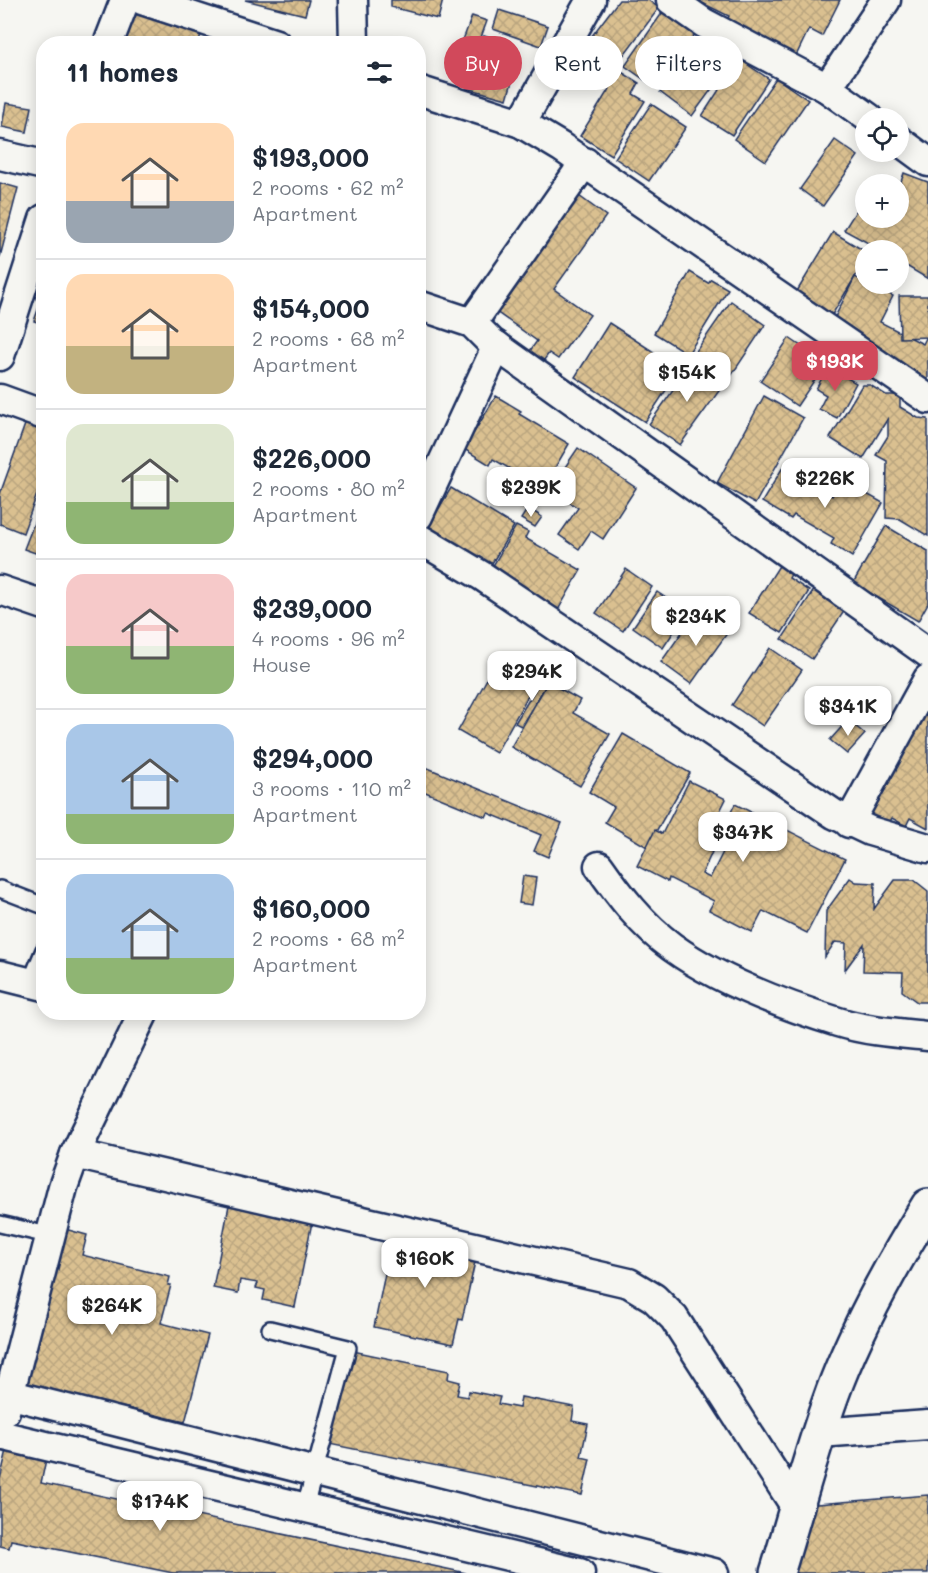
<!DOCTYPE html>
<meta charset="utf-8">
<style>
:root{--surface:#fff;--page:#f2f2f3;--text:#1f2937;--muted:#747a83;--line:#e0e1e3;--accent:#d1495b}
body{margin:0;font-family:Mali,sans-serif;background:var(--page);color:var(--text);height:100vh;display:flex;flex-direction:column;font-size:22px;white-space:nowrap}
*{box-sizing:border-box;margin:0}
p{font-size:20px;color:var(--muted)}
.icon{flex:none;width:33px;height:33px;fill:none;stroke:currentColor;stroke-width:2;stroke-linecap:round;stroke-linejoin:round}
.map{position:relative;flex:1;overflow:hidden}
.details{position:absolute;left:36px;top:36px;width:390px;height:984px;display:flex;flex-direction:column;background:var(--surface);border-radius:24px;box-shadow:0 3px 15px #0003}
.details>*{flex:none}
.guide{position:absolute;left:444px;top:36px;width:393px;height:54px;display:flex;gap:12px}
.fabs{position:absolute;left:855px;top:108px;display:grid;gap:12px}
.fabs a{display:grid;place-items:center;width:54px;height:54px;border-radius:50%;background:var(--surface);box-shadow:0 3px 15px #0003;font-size:30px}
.price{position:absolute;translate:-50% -51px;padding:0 14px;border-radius:12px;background:#fff;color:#222;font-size:20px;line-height:39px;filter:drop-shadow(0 2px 3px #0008)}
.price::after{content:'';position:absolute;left:50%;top:36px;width:18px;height:14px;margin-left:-9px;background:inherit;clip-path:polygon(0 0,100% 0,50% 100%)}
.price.active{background:var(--accent);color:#fff}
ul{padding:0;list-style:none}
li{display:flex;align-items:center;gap:18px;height:150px;padding:0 30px}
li+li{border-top:2px solid var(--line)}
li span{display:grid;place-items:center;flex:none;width:168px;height:120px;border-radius:18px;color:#555}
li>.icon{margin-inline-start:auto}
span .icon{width:72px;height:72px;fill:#fffc;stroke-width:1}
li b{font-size:26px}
h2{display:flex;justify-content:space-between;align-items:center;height:72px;padding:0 30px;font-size:26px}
.pill{padding:0 21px;border-radius:27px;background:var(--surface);box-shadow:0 3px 15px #0003;font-size:21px;line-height:54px}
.pill.active{background:var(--accent);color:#fff}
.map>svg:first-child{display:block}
.building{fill:url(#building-cross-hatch);stroke:#1b2f5e;stroke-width:1.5}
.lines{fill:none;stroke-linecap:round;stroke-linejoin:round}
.service-casing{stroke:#1b2f5e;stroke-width:20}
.minor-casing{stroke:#1b2f5e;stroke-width:33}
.tertiary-casing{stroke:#1b2f5e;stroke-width:38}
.service{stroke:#f6f6f2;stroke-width:15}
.minor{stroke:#f6f6f2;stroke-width:28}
.tertiary{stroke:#f6f6f2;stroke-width:33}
</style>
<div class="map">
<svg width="928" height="1573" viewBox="0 0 928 1573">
<defs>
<pattern id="building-cross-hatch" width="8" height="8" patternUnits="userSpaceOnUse" patternTransform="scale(1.5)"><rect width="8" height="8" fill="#dac090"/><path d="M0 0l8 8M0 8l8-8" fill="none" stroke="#baa57f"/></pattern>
</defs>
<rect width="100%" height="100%" fill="#f6f6f2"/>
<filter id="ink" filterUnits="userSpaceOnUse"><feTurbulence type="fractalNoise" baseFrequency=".0167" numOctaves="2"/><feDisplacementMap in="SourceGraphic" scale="12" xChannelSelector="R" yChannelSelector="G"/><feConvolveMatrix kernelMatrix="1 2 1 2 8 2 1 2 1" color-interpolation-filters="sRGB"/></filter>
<g filter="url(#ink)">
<g class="building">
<path d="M245,0H309L305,15Z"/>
<path d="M391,0H443L438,19L391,7Z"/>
<path d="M619,0H648L659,8L620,60L591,37Z"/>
<path d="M696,0H840L822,36L809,29L792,64L722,30L729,16Z"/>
<path d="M118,2L203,28L198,44H105Z"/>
<path d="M667,6L699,28L656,88L625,66Z"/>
<path d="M499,10L548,26L541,46L493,29Z"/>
<path d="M472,16L487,21L469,70L454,64Z"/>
<path d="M706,29L738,53L692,116L660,92Z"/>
<path d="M484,36L511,45L503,67L477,58Z"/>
<path d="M739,59L769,79L732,135L702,116Z"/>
<path d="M474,63L514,75L507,99L467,88Z"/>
<path d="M620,71L639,83L633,94L645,101L611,155L580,136Z"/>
<path d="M776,78L808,100L766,161L734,139Z"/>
<path d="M6,103L32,107L27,132L2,127Z"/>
<path d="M651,104L686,127L649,181L615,158Z"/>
<path d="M835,140L858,156L823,206L800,189Z"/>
<path d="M904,173L928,182V279L898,261V250H881L844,230L866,195V218H898V190Z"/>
<path d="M0,183L18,188L0,257Z"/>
<path d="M575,193L606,216L554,289L590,315L558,359L549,353L541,364L527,355L537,341L492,309Z"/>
<path d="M833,232L866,252V259L827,323L796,293Z"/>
<path d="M690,272L708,283L711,279L728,289L688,354L654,333Z"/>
<path d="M855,277L893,296L880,322L923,344L928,334V390L826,335Z"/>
<path d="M44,293V324L34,321Z"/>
<path d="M899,296H928V337L900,338Z"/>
<path d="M731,301L765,325L729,379L694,354Z"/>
<path d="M609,323L680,369L645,422L575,377Z"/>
<path d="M789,338L826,363L797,406L760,381Z"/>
<path d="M694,361L724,384L680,445L649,424Z"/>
<path d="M828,367L856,383L837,418L819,409L826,395L816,389Z"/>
<path d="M862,385H870L886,395H900V407L918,418L928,419V536L900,519L886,518L887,461L876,455L888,436V418L863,459L830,438Z"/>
<path d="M496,396L521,411L519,414L569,444L543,488L493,459L490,465L464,449Z"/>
<path d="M764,396L803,418L755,504L717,483Z"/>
<path d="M27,419L44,425V475L23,533L0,524V494Z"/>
<path d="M578,448L636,488L603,539L591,531L579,549L559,535L578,508L550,489Z"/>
<path d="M783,467L832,496L842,480L883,503L852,557L831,544L834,538L794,515L791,519L762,502Z"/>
<path d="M451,488L514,526L485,575L422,537Z"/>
<path d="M44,497V556L24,549Z"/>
<path d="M528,508L542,517L535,527L521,519Z"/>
<path d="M516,526L528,532L525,538L581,570L554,617L486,578Z"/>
<path d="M886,526L928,551V603L918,621L853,583Z"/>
<path d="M782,561L794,569L789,578L809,591L782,633L749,613Z"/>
<path d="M626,569L652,587L623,631L596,613Z"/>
<path d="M814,590L845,610L812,659L782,639Z"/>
<path d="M657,592L687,612L663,648L633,627Z"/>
<path d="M715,612L733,625L691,684L661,662L692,618L705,626Z"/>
<path d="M770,648L802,670L763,726L732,705Z"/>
<path d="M502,652L540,674L496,753L458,731Z"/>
<path d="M542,678L548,682L521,726L515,723Z"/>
<path d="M548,682L580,700L573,713L610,734L580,786L511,747Z"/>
<path d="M928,710V828L910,818L906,826L892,818L888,825L867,813Z"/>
<path d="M848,720L865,734L847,754L830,740Z"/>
<path d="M623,734L690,773L647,847L605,822L614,807L589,792Z"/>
<path d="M418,764L562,823L548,857L534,851L541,835L488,813L486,817L418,789Z"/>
<path d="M689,781L726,799L702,847L712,852L702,874L710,878L728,842L719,837L735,804L845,859L807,933L763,911L752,932L709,910L714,901L669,878L668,882L637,866L655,830L662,834Z"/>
<path d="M523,876L536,878L532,905L519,903Z"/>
<path d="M850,878L856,882L875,883L874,909L895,880H914L928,891V1002H917L902,991L903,972L863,971L864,944L845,970L846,943L835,942L825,957L826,911Z"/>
<path d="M230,1200L313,1217L295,1307L263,1300L265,1290L256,1288L258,1283L240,1280L238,1293L213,1288Z"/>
<path d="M61,1228L87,1235L82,1255L170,1277L168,1285H171L161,1323L208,1335L185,1422L22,1383Z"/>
<path d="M393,1235L477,1253L462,1320L459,1319L453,1344L374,1327Z"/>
<path d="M348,1350L449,1371L448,1379L460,1382L457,1395L468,1397L469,1391L500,1397L498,1404L519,1408L521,1397L574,1407L572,1421L588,1424L581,1457L590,1459L582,1495L329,1444Z"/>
<path d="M9,1442L48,1450L41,1483L466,1573H173L11,1540L9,1548L0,1546V1479Z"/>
<path d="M928,1495V1573H786L780,1507Z"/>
</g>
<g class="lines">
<g class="service-casing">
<g id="service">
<path d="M0,889L44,906"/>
<path d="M30,983L44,950"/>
<path d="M0,1224L48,1235"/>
<path d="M270,1329L348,1348L305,1507"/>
</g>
</g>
<g class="minor-casing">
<g id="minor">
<path d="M142,0L276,44"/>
<path d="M353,0L354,44"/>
<path d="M671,0L704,23L827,88L869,118"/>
<path d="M108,44L125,0"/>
<path d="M827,88L886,0"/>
<path d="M418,90L521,123L561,147L928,399"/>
<path d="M521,123L591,0"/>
<path d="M898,140L928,162"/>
<path d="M0,155L44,165"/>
<path d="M418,305L472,323L491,342L928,653"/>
<path d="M472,323L585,162"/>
<path d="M0,356L44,219"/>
<path d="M0,399L44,415"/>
<path d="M418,516L497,346"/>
<path d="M418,538L482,576L834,814L870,831L928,848"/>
<path d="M0,590L44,605"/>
<path d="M849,823L928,679"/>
<path d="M599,866C620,896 642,925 672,947C719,981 783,1005 838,1022C867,1031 898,1033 928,1036"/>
<path d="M0,975L44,986"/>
<path d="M75,1154L629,1283L654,1298L674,1318L797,1509"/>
<path d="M0,1392L714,1573"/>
<path d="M5,1411L63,1187L75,1154L144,1012"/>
<path d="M819,1433L928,1425"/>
<path d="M0,1435L580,1573"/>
</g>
</g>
<g class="tertiary-casing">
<path id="tertiary" d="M777,1573C797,1509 813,1443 837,1381C861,1320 894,1261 928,1206"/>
</g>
<use href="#service" class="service"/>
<use href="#minor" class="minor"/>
<use href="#tertiary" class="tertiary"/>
</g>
</g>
</svg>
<div class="fabs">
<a><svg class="icon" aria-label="locate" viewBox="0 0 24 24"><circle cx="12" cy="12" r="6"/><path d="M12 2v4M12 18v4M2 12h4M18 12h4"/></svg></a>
<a>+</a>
<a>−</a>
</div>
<b class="price active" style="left:835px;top:392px">$193K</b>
<b class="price" style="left:687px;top:403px">$154K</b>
<b class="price" style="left:825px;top:509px">$226K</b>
<b class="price" style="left:531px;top:518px">$239K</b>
<b class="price" style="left:696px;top:647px">$234K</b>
<b class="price" style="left:532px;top:702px">$294K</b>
<b class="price" style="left:848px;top:737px">$341K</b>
<b class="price" style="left:743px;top:863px">$347K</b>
<b class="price" style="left:425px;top:1289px">$160K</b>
<b class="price" style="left:112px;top:1336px">$264K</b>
<b class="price" style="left:160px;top:1532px">$174K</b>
<div class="guide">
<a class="pill active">Buy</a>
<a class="pill">Rent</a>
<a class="pill">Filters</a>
</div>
<section class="details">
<h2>11 homes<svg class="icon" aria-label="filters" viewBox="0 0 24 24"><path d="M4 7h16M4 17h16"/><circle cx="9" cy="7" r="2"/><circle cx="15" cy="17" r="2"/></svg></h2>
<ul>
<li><span style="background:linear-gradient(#ffd9b3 65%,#9aa5b1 0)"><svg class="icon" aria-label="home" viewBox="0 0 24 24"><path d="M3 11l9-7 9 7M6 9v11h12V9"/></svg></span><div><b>$193,000</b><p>2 rooms · 62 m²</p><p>Apartment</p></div></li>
<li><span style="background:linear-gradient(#ffd9b3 60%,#c2b280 0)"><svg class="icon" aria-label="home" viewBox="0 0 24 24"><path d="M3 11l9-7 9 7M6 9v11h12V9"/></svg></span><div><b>$154,000</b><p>2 rooms · 68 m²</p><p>Apartment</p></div></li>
<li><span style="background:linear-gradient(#dfe7d0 65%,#8fb573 0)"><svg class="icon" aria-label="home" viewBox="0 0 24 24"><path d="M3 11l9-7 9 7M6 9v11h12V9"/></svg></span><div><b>$226,000</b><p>2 rooms · 80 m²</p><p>Apartment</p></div></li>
<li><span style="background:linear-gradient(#f6c9c9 60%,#8fb573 0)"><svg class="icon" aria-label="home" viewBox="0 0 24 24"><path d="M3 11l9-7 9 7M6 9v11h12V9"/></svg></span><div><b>$239,000</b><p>4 rooms · 96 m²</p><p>House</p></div></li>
<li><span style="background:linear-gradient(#a9c7e8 75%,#8fb573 0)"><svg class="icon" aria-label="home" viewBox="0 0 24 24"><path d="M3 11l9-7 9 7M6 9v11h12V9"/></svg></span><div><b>$294,000</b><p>3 rooms · 110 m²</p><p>Apartment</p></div></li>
<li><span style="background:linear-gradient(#a9c7e8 70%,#8fb573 0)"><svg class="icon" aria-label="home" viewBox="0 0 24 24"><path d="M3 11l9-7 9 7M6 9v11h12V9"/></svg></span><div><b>$160,000</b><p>2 rooms · 68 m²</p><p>Apartment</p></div></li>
</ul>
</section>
</div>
